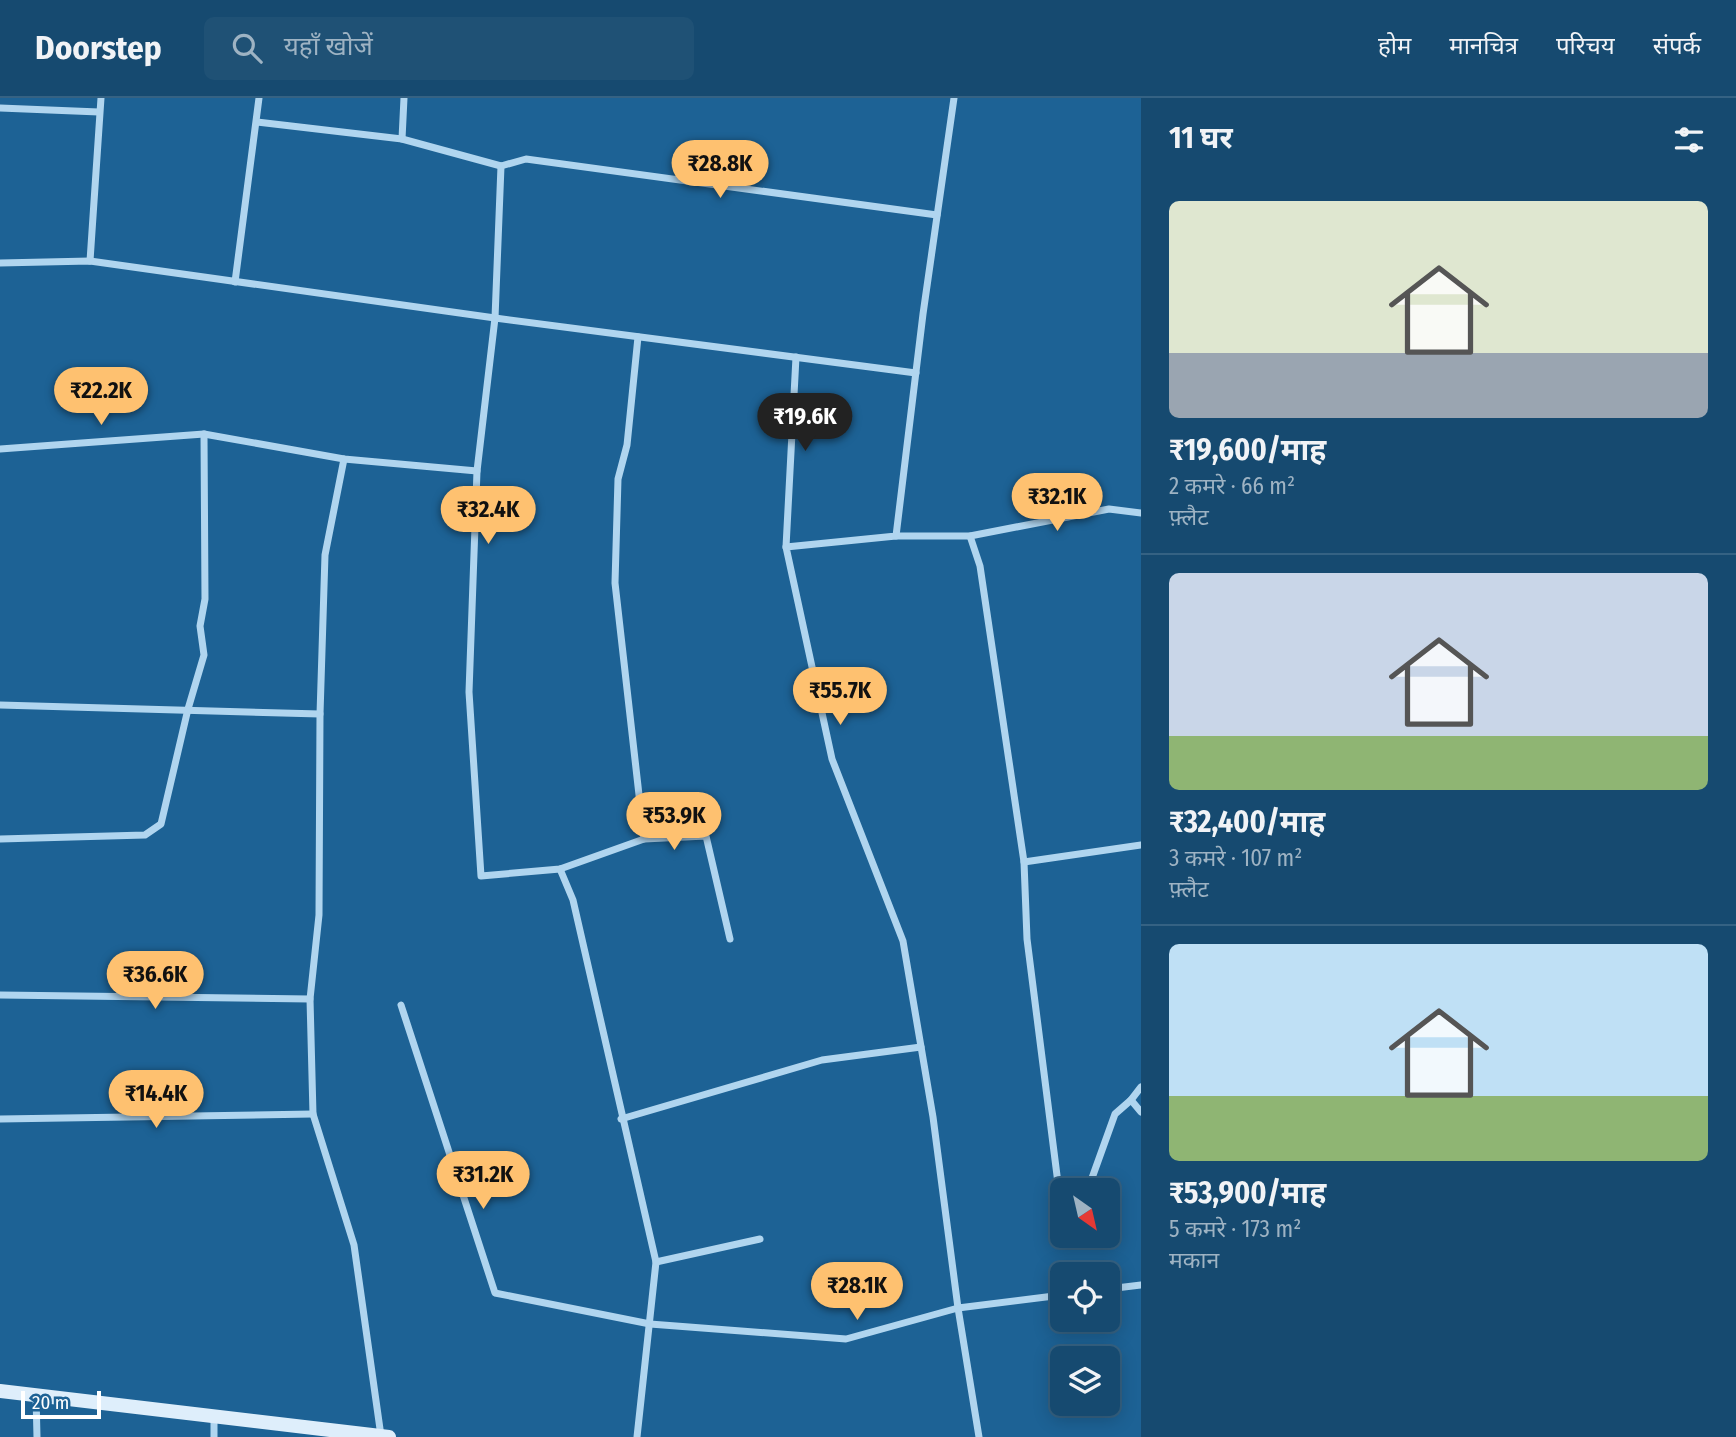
<!DOCTYPE html>
<html lang="hi">
<meta charset="utf-8">
<style>
:root{--surface:#164a70;--page:#1f5175;--text:#f1f3f6;--muted:#9eb3c3;--line:#356283;--accent:#fec170}
body{margin:0;font-family:"Fira Sans Condensed","Noto Sans Devanagari",sans-serif;background:var(--page);color:var(--text);height:100vh;display:flex;flex-direction:column;font-size:26px;white-space:nowrap}
*{box-sizing:border-box;margin:0}
p{font-size:23px;color:var(--muted)}
.icon{flex:none;width:38px;height:38px;fill:none;stroke:currentColor;stroke-width:2;stroke-linecap:round;stroke-linejoin:round}
.map{position:relative;flex:1;overflow:hidden}
.sheet{display:flex;flex-direction:column;background:var(--surface);width:595px}
.sheet>*{flex:none}
.needle{width:46px;rotate:146deg}
.buttons{position:absolute;left:1050px;top:1080px;display:grid;gap:14px}
.buttons a{display:grid;place-items:center;width:70px;height:70px;border-radius:10px;background:var(--surface);box-shadow:0 4px 18px #0003,0 0 0 2px var(--line);font-size:35px}
.scale{position:absolute;left:21px;bottom:18px;width:80px;box-sizing:border-box;padding-left:7px;border:4px solid #fff;border-top:0;font-size:19px;line-height:24px;white-space:nowrap;color:#fff;-webkit-text-stroke:5px #1d6295;paint-order:stroke}
.price{position:absolute;translate:-50% -60px;padding:0 16px;border-radius:24px;background:var(--accent);color:#111;font-size:23px;line-height:46px;filter:drop-shadow(0 2px 4px #0008)}
.price::after{content:'';position:absolute;left:50%;top:42px;width:21px;height:16px;margin-left:-10px;background:inherit;clip-path:polygon(0 0,100% 0,50% 100%)}
.price.selected{background:#222;color:#fff}
ul{padding:0;list-style:none}
li{display:grid;align-content:center;gap:14px;height:371px;padding:0 28px}
li+li{border-top:2px solid var(--line)}
li span{display:grid;place-items:center;height:217px;border-radius:10px;color:#555}
li>.icon{margin-inline-start:auto}
span .icon{width:126px;height:126px;fill:#fffc;stroke-width:1}
li b{font-size:30px}
h2{display:flex;justify-content:space-between;align-items:center;height:84px;padding:0 28px;font-size:30px}
header{display:flex;align-items:center;gap:42px;box-sizing:border-box;height:98px;padding:0 35px;background:var(--surface);border-bottom:2px solid var(--line)}
header strong{font-size:33px}
nav{display:flex;gap:38px;margin-inline-start:auto;font-size:24px}
.search{width:490px;height:63px;background:var(--page);display:flex;align-items:center;gap:18px;box-sizing:border-box;padding:0 24px;border-radius:10px;color:var(--muted);font-size:26px}
main{display:flex;flex:1;min-height:0}
.map>svg:first-child{display:block}
.lines{fill:none;stroke-linecap:round;stroke-linejoin:round}
.street{stroke:#b0d5ef;stroke-width:7}
.secondary{stroke:#deeefb;stroke-width:14}
</style>
<header>
<strong>Doorstep</strong>
<div class="search"><svg class="icon" aria-label="search" viewBox="0 0 24 24"><circle cx="10" cy="10" r="6"/><path d="M15 15l6 6"/></svg>यहाँ खोजें</div>
<nav><a>होम</a><a>मानचित्र</a><a>परिचय</a><a>संपर्क</a></nav>
</header>
<main>
<div class="map">
<svg width="1141" height="1339" viewBox="0 0 1141 1339">
<rect width="100%" height="100%" fill="#1d6295"/>
<g class="lines">
<g class="street">
<path d="M954,0L923,216L896,438L786,449L832,661L903,843L933,1019L958,1210L979,1339"/>
<path d="M0,10L99,14"/>
<path d="M257,24L402,41L501,68L526,61L937,117"/>
<path d="M402,41L404,0"/>
<path d="M501,68L495,220L477,373L469,594L481,778L560,771L644,741L706,738L730,841"/>
<path d="M90,163L101,0"/>
<path d="M0,165L90,163L495,220L916,275"/>
<path d="M235,184L259,0"/>
<path d="M638,239L627,347L618,381L615,485L644,741"/>
<path d="M0,351L204,336L344,361L477,373"/>
<path d="M344,361L325,457L320,616L319,817L310,901L313,1016L354,1147L381,1338"/>
<path d="M896,438H970L1109,411L1141,415"/>
<path d="M970,438L980,468L1024,764L1027,841L1060,1101"/>
<path d="M786,449L796,259"/>
<path d="M0,607L320,616"/>
<path d="M0,741L145,737L161,726L188,611L204,557L200,528L205,501L204,336"/>
<path d="M1024,764L1141,747"/>
<path d="M560,771L573,802L656,1164L637,1339"/>
<path d="M0,897L310,901"/>
<path d="M401,907L495,1195L650,1226L846,1241L958,1210L1062,1197"/>
<path d="M1131,1002L1141,1014"/>
<path d="M0,1021L313,1016"/>
<path d="M621,1021L822,962L921,949"/>
<path d="M1092,1080L1115,1016L1131,1002L1141,989"/>
<path d="M656,1164L760,1141"/>
<path d="M1108,1191L1141,1187"/>
<path d="M36,1297L37,1339"/>
<path d="M214,1339V1318"/>
</g>
<path class="secondary" d="M0,1293L389,1339"/>
</g>
</svg>
<div class="buttons">
<a><svg class="needle" viewBox="-14 -14 28 28"><path d="M0-13l5 13h-10z" fill="#e53935"/><path d="M0 13l5-13h-10z" fill="#9eb3c3"/></svg></a>
<a><svg class="icon" aria-label="locate" viewBox="0 0 24 24"><circle cx="12" cy="12" r="6"/><path d="M12 2v4M12 18v4M2 12h4M18 12h4"/></svg></a>
<a><svg class="icon" aria-label="layers" viewBox="0 0 24 24"><path d="M12 4l9 5-9 5-9-5zM3 14l9 5 9-5"/></svg></a>
</div>
<div class="scale">20 m</div>
<b class="price" style="left:720px;top:102px">₹28.8K</b>
<b class="price" style="left:101px;top:329px">₹22.2K</b>
<b class="price selected" style="left:805px;top:355px">₹19.6K</b>
<b class="price" style="left:1057px;top:435px">₹32.1K</b>
<b class="price" style="left:488px;top:448px">₹32.4K</b>
<b class="price" style="left:840px;top:629px">₹55.7K</b>
<b class="price" style="left:674px;top:754px">₹53.9K</b>
<b class="price" style="left:155px;top:913px">₹36.6K</b>
<b class="price" style="left:156px;top:1032px">₹14.4K</b>
<b class="price" style="left:483px;top:1113px">₹31.2K</b>
<b class="price" style="left:857px;top:1224px">₹28.1K</b>
</div>
<section class="sheet">
<h2>11 घर<svg class="icon" aria-label="filters" viewBox="0 0 24 24"><path d="M4 7h16M4 17h16"/><circle cx="9" cy="7" r="2"/><circle cx="15" cy="17" r="2"/></svg></h2>
<ul>
<li><span style="background:linear-gradient(#dfe7d0 70%,#9aa5b1 0)"><svg class="icon" aria-label="home" viewBox="0 0 24 24"><path d="M3 11l9-7 9 7M6 9v11h12V9"/></svg></span><div><b>₹19,600/माह</b><p>2 कमरे · 66 m²</p><p>फ़्लैट</p></div></li>
<li><span style="background:linear-gradient(#c9d6e8 75%,#8fb573 0)"><svg class="icon" aria-label="home" viewBox="0 0 24 24"><path d="M3 11l9-7 9 7M6 9v11h12V9"/></svg></span><div><b>₹32,400/माह</b><p>3 कमरे · 107 m²</p><p>फ़्लैट</p></div></li>
<li><span style="background:linear-gradient(#bfe0f5 70%,#8fb573 0)"><svg class="icon" aria-label="home" viewBox="0 0 24 24"><path d="M3 11l9-7 9 7M6 9v11h12V9"/></svg></span><div><b>₹53,900/माह</b><p>5 कमरे · 173 m²</p><p>मकान</p></div></li>
</ul>
</section>
</main>
